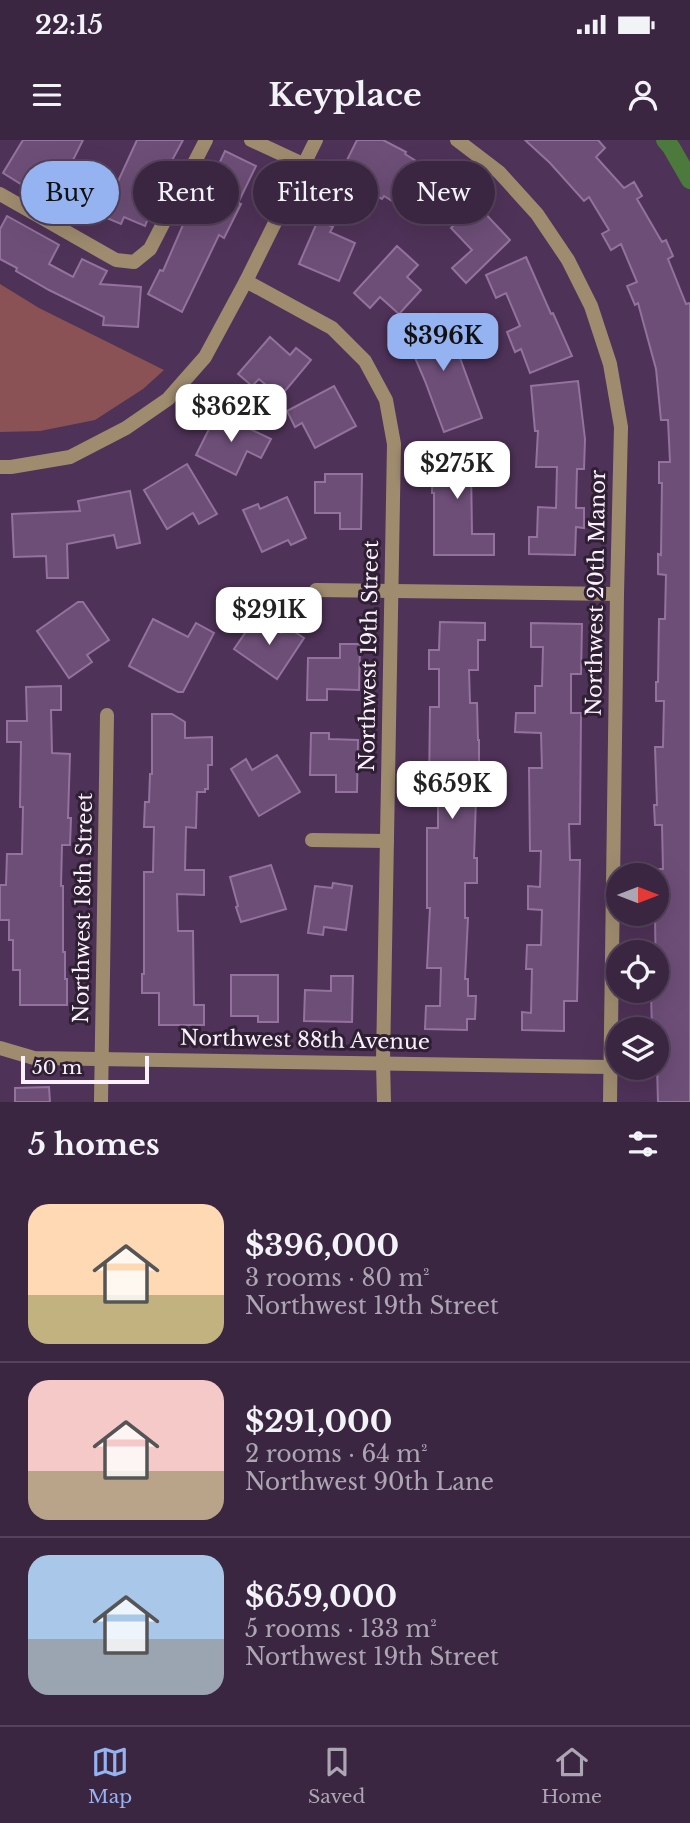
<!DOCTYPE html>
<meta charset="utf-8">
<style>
:root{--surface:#3b2642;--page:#422e49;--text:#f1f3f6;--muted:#aca5b2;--line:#54435b;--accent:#95b2f1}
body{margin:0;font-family:"Libre Baskerville",serif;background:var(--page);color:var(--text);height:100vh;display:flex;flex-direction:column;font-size:26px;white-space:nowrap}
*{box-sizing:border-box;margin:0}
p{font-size:23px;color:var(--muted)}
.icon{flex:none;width:38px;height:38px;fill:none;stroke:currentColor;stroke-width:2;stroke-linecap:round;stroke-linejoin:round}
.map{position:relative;height:962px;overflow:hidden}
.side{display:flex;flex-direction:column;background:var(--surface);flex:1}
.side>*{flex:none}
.hud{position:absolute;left:21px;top:21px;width:649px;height:63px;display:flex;gap:14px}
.needle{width:46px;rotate:90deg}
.controls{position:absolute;left:606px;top:723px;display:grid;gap:14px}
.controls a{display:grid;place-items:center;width:63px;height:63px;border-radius:50%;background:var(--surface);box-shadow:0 7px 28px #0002,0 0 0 2px var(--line);font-size:35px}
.scale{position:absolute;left:21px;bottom:18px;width:128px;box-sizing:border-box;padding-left:7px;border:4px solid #fbf0fe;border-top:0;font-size:19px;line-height:24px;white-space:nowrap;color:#fbf0fe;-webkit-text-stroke:5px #2e2032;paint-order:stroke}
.price{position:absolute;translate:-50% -60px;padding:0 16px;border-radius:14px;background:#fff;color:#222;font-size:23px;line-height:46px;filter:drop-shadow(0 2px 4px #0008)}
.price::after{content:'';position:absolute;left:50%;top:42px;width:21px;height:16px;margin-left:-10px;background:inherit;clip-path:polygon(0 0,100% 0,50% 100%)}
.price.active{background:var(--accent);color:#111}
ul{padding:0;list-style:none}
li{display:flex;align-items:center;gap:21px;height:175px;padding:0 28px}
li+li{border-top:2px solid var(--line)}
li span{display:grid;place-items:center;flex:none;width:196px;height:140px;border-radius:21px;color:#555}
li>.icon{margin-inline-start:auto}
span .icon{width:84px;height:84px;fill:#fffc;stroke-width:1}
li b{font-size:30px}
h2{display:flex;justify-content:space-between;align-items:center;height:84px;padding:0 28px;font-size:30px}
.chip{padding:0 24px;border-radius:32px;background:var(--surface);box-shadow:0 7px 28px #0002,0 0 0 2px var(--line);font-size:24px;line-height:63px}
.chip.active{background:var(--accent);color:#111}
.status{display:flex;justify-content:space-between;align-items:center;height:49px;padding:0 35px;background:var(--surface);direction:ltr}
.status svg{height:19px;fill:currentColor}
header{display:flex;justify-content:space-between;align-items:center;height:91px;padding:0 28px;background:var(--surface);font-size:32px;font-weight:800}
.tab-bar{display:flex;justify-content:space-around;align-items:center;height:98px;border-top:2px solid var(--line);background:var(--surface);font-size:19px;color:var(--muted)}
.tab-bar a{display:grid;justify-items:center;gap:4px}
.tab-bar .active{color:var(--accent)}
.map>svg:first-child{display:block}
.green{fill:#8a5254}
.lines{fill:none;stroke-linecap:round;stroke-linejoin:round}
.canal{stroke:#4c793c;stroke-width:18}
.building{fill:#6d4e77;stroke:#93729d;stroke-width:2}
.street{stroke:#9f8c6f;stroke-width:14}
.labels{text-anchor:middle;stroke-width:6;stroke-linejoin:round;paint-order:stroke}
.street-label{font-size:21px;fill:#fbf0fe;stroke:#2e2032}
</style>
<div class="status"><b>22:15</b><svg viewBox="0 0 49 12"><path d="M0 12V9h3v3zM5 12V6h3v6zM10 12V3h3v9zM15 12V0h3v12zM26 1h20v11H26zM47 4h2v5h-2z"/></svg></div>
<header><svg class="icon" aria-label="menu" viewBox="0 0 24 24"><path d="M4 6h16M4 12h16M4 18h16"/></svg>Keyplace<svg class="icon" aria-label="person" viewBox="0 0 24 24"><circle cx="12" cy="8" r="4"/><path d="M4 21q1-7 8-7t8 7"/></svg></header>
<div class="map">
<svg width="690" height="962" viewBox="0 0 690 962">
<rect width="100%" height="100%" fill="#4f3258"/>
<path class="green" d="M0,144L39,168L164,230L143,249L95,280L40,291L0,292Z"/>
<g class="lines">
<path class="canal" d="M665,0L671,7L690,40"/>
</g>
<g class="building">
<path d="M23,0H83L72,22L99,35L78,71L53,60L61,44L34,28L24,46L3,33Z"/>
<path d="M137,0H183L169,26L173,27L161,53L159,52L145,86L124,77L121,84L102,76Z"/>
<path d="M357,0H383L406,12L405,14L465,52L510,100L466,143L452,128L472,110L451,88L454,85L423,65L416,76L384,56L382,59L364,50L368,44L342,30Z"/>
<path d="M525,0H598L605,8L596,17L624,48L634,42L642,56L637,59L662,102L666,100L673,116L668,119L686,164L690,163V962H658L656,889H652L651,854H656L655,774H656L657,729H663L662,685H655L654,665H657L655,607H663L664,561H656V542H658L659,479H665L666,435L658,434V414L661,415L662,343H659V322H670L668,280H661L656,229L638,163L635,165L627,146L637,142L621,104L611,110L602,94L609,90L589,57L584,61L550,23Z"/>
<path d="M225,11L256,26L238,63L241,64L224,98L219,95L182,172L148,154L160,130L163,131L186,78L199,53L204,56Z"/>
<path d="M7,76L59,105L49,124L73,137L82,119L107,131L100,144L141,147L138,187L103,185L104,177L49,150L16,131L17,128L0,119V89Z"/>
<path d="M318,80L333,87L330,92L355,103L339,141L299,124Z"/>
<path d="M397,106L418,125L407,137L421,150L399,174L380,157L370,168L354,153Z"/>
<path d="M526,117L551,174L553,173L572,216L530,233L521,209L515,212L507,192L520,186L506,153L496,158L486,135Z"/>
<path d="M432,174L442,197L455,191L465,215L460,218L482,278L444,292L425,241L404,192V186Z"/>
<path d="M270,197L290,215L296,208L311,220L280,257L259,239L252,246L238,234Z"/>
<path d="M578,241L585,299L584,329H577L576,368H584V388L576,387L575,415L529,414V397H537L538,367L556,368L557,327H536L538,291H535L531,246Z"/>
<path d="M334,246L356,286L315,308L302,283L295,287L287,271Z"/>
<path d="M217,273L271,299L261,318L247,311L236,335L196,315Z"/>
<path d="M433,303L484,304L483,327H471L472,394H494V415H434V353H432Z"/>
<path d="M187,324L217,374L199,384L193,373L167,389L144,350Z"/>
<path d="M325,334H362L361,389H340V373H315V342H325Z"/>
<path d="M130,351L140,403L117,408L114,395L67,404L68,438H47L46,416L14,417L12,374L80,371L78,361Z"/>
<path d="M287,357L306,398L291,405L288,400L262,412L243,370L258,364L260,369Z"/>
<path d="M78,462H83L109,500L87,515L92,522L69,538L37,491Z"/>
<path d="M256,477L281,493L286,486L304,498L277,539L234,509Z"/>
<path d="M153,479L188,497L196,483L214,493L183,552H178L129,526Z"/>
<path d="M440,482L485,483V500H478V530H469L470,563H477L478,600H479V625H467L466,659H476L474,718H477V743H465V778H468L465,839H468V856H476L475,879H467V890L425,889L426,866H440L441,828H427L430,768H427V688H438V651H429L430,567H439V529H429V510H439Z"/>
<path d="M531,483L582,484L581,534H571V573H581L580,684H569L570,720H580L577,861H564V891L522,890V872L531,873L532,829H526L527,805H541L542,770L528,769V746L540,747L541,711H530L529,628H542L541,593L515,592L516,573H535V546H542L543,507H531Z"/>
<path d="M340,504H360L359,550L327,549V560H307L308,518H340Z"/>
<path d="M61,546V570H51L52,613L70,614L68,678H71L70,705H62L61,746H63V812H65V839H67V865H20V830H13V800H9V780H0V745H6L7,714H22L23,667H20L21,602H7V581H27L26,547Z"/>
<path d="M152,574H172L185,582V598L212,597V625H208V649H205V652H197L196,688L186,687L185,730H204V755L177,754L178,791H193L194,865H204V885H159V853H142V834H144V732H153L154,687H144L145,662H149L150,634H152Z"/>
<path d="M311,593H329V599L358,600L357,652H336V635H310Z"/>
<path d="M277,615L300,652L259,676L231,629L246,619L252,630Z"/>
<path d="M271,725L286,769L241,782L236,767L238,766L230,737Z"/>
<path d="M333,743L352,746L346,790L324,787L323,795L308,793L315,746L332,748Z"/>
<path d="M231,835H278V882H258V876H231Z"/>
<path d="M331,836H353L352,882L304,881L305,850L331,851Z"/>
<path d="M49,947L50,962H15V948Z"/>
</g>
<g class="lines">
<g class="street">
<path d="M251,0L303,24"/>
<path d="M457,0L499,32L537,74L568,120L591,166L610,224L621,287L617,454L610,962"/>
<path d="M0,54L116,120L134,122L150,109L206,0"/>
<path d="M246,141L332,188L365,221L386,260L394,304L383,922L384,962"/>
<path d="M0,327H11L70,317L126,288L168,259L205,217L246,141L316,0"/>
<path d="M316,450L617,454"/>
<path d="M312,700L387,701"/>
<path d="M0,908L34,918L610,927"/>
<path d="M101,962L107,575"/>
</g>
</g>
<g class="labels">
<g class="street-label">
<text transform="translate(596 453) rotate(-89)" y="7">Northwest 20th Manor</text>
<text transform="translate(369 516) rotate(-89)" y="7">Northwest 19th Street</text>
<text transform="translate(83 768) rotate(-89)" y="7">Northwest 18th Street</text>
<text transform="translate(305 900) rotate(1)" y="7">Northwest 88th Avenue</text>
</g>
</g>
</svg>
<div class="controls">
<a><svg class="needle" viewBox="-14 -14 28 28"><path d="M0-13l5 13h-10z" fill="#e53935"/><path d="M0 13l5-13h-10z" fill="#aca5b2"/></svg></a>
<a><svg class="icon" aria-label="locate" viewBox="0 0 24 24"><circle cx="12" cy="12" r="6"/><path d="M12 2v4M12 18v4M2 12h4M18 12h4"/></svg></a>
<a><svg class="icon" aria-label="layers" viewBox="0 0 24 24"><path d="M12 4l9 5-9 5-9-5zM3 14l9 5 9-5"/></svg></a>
</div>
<div class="scale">50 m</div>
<b class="price active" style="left:443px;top:233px">$396K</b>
<b class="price" style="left:231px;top:304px">$362K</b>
<b class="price" style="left:457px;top:361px">$275K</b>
<b class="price" style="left:269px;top:507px">$291K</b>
<b class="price" style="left:452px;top:681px">$659K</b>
<div class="hud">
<a class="chip active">Buy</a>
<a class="chip">Rent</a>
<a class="chip">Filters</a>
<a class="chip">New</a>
</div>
</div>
<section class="side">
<h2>5 homes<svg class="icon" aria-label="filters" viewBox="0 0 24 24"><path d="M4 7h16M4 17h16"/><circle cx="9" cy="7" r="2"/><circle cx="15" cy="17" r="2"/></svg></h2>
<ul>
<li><span style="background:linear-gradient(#ffd9b3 65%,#c2b280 0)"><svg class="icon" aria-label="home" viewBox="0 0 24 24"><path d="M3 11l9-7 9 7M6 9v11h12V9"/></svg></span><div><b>$396,000</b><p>3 rooms · 80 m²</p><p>Northwest 19th Street</p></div></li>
<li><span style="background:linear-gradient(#f6c9c9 65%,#b9a48a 0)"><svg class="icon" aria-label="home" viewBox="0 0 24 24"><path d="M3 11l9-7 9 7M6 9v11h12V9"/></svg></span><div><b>$291,000</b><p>2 rooms · 64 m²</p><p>Northwest 90th Lane</p></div></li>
<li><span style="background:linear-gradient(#a9c7e8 60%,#9aa5b1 0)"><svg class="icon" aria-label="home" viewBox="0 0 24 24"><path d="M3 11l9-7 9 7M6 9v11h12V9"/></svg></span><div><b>$659,000</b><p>5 rooms · 133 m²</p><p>Northwest 19th Street</p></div></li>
</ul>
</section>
<nav class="tab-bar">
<a class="active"><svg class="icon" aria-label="map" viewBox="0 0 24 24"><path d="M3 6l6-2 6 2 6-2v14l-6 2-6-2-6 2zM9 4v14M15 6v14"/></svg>Map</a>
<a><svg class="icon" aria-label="saved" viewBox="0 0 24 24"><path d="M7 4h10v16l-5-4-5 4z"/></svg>Saved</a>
<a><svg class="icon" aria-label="home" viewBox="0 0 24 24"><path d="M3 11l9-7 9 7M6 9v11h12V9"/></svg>Home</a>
</nav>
